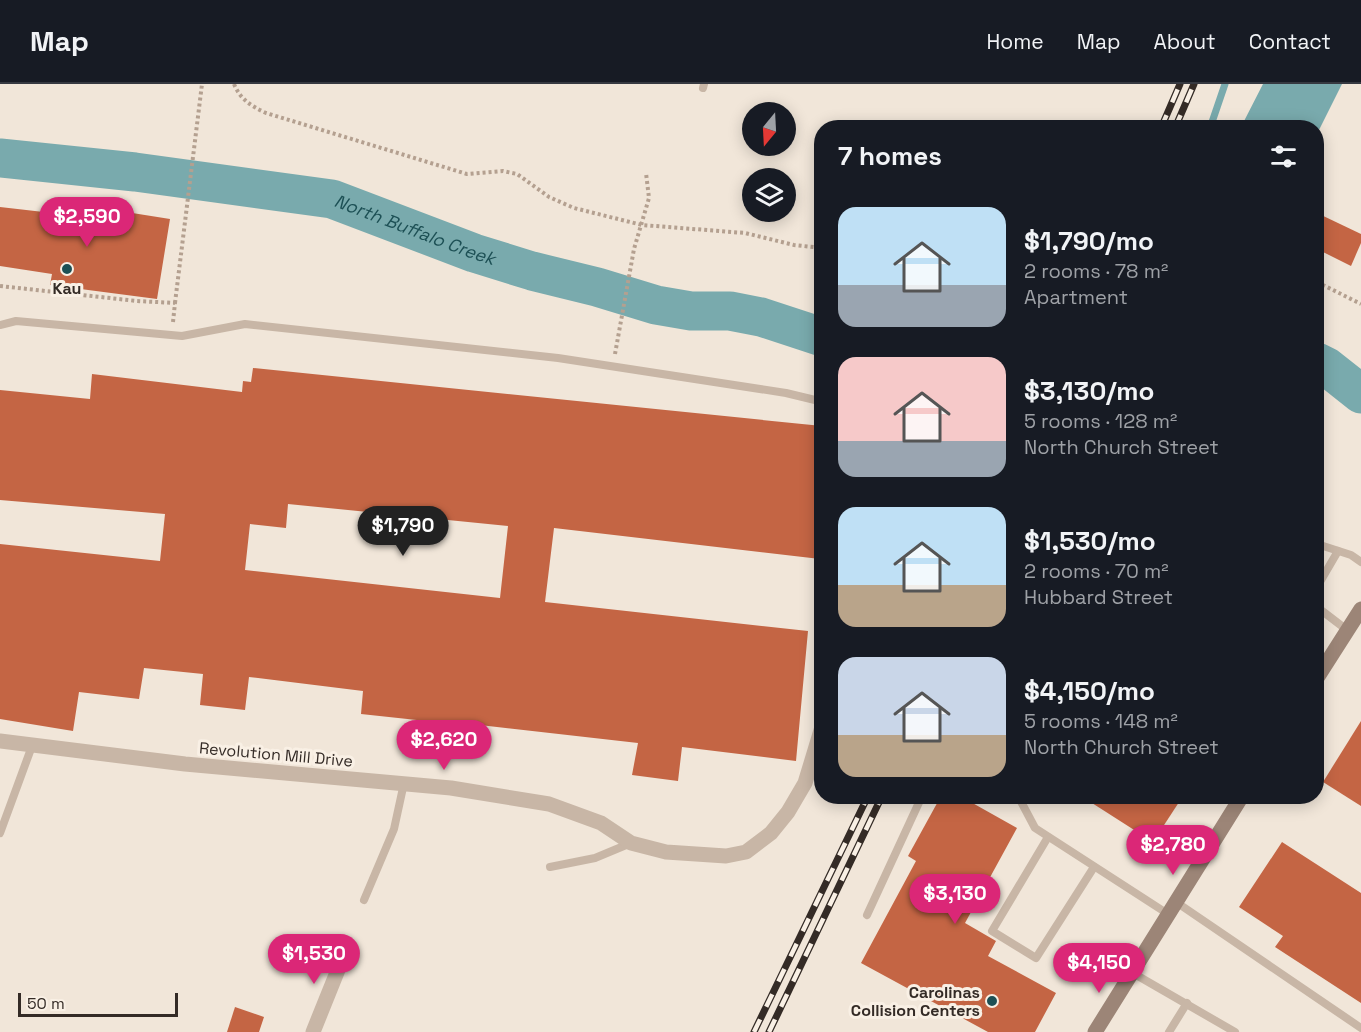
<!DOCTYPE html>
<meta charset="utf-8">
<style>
:root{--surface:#171b24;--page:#20242c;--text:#f1f3f6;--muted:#9ea1a6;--line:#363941;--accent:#db2777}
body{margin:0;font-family:"Space Grotesk",sans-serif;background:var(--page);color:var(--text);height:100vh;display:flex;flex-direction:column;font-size:22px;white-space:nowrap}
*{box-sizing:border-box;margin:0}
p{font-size:20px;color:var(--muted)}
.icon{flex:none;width:33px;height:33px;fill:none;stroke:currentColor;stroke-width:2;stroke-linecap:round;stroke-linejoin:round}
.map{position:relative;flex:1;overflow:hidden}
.side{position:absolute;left:814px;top:36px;width:510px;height:684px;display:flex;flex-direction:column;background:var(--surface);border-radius:24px;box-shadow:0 3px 15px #0003}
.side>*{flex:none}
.needle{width:39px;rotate:198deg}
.controls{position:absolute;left:742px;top:18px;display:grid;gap:12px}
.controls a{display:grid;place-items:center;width:54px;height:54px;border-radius:50%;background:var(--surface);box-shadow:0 3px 15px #0003;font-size:30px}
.scale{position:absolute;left:18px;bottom:15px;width:160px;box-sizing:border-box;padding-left:6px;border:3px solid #342b26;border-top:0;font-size:16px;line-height:21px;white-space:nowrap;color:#342b26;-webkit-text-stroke:4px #f9f0e5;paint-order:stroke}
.price{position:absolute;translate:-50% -51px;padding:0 14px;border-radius:21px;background:var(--accent);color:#fff;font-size:20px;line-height:39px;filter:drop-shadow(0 2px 3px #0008)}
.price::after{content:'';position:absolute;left:50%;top:36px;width:18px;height:14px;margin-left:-9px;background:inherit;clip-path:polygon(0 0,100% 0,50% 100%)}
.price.current{background:#222;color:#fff}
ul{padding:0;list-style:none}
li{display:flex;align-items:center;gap:18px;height:150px;padding:0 24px}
li span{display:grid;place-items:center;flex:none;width:168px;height:120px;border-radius:18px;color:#555}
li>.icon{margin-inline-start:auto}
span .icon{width:72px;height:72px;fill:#fffc;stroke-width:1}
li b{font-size:26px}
h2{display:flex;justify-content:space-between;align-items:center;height:72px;padding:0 24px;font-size:26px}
header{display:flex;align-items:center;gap:36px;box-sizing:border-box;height:84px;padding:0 30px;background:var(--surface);border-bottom:2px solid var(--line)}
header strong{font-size:28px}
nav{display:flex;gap:33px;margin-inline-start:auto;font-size:21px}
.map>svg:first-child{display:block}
.water{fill:#79aaad}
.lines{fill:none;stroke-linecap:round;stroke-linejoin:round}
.stream{stroke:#79aaad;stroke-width:7}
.river{stroke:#79aaad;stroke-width:39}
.building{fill:#c46544;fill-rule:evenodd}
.path{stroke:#b4a090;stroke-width:4;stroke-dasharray:3 3;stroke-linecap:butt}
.lane{stroke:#c8b6a6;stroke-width:8}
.street{stroke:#c8b6a6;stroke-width:15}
.secondary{stroke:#9c8577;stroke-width:15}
.rail-casing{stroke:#342b26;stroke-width:7}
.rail{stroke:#f9f0e5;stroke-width:4.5;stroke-dasharray:14;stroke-linecap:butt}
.poi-dot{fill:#1d5055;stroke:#f9f0e5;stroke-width:2}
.labels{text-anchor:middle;stroke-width:6;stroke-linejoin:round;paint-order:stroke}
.poi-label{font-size:16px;font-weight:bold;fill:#342b26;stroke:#f9f0e5}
.street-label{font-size:16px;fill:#342b26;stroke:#f9f0e5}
.water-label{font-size:18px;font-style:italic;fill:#1d5055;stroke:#f9f0e5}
</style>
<header>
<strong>Map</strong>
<nav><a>Home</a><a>Map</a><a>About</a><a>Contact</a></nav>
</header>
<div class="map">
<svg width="1361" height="948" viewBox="0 0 1361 948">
<rect width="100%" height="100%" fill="#f1e6d9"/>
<path class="water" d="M1263,0H1342L1317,50V44L1241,43Z"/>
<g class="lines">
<path class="stream" d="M1210,44L1225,0"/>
<g class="river">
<path id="s1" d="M0,74L135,88L332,115L474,169L532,187L597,203L656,221L691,227H730L761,233L822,253"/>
<path d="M1317,278L1327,283L1361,310"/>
</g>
</g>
<g class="building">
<path d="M63,118L170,135L157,215L50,201L52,190L0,182V123L61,130Z"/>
<path d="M1317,129L1361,150V159L1351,182L1317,165Z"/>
<path d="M253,284L822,342V461L820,475L554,444L545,518L808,547L796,677L682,663L678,697L632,691L638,659L471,640L467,673L421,669L426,637L361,630L363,607L249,593L245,626L200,621L203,590L144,584L139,615L79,608L73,647L0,635V460L160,477L165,430L0,416V306L90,315L92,290L242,308L243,297L251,298ZM288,420L508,442L500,514L245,486L250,440L286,444Z"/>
<path d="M1361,637V722L1323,698Z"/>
<path d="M941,712H960L1017,744L965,839L996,857L988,872L1056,909L1035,948H988L861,879L916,777L908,772Z"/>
<path d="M1081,712H1183L1153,758Z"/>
<path d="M1282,758L1361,809V919L1275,863L1283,852L1239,823Z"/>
<path d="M235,923L264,933L259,948H227Z"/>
</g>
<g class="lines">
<g class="path">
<path d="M234,0C240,15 251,22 266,29L467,90L503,87L517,90L549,113L574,124L642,141L745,149L794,161L822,164"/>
<path d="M1317,198L1361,220"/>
<path d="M0,202L137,217L175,219L173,238"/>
<path d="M175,219L202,0"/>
<path d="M615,270L634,165L649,114L646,89"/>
</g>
<g class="lane">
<path d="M703,4L704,0"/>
<path d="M0,241L16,237L182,252L245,240L558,274L786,309L815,316L822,320"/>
<path d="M1317,460L1351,471L1361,478"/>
<path d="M1317,503L1338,467"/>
<path d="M1317,523L1347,546"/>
<path d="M1018,712L1035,744L1168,830"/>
<path d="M0,749L32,662"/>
<path d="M1048,753L992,847L1036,874L1094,783"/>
<path d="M550,783L595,774L631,759"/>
<path d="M364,816L394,745L404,699"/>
<path d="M1176,818L1361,944"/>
<path d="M867,831L922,712"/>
<path d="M1131,888L1235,948"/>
<path d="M1169,948L1187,919"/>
</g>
<g class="street">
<path d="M0,657L185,680L451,704L549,720L601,739L631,759L666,768L726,772L746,768L771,749L788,728L805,699L822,643"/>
<path d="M313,948L346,866"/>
</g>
<g class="secondary">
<path d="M1317,594L1361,525"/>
<path d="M1095,948L1242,712"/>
</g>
<g class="rail-casing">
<g id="rail">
<path d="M1161,44L1180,0"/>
<path d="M1175,44L1194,0"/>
<path d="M754,948L868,712"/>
<path d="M769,948L882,712"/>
</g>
</g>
<use href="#rail" class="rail"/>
</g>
<g class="poi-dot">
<circle cx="67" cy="185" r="6"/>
<circle cx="992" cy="917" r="6"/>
</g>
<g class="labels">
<g class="poi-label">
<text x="67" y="210">Kau</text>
<text x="980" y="914" text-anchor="end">Carolinas<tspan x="980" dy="18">Collision Centers</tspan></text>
</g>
<g class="street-label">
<text transform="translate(276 670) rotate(5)" y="6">Revolution Mill Drive</text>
</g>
<g class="water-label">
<text dy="6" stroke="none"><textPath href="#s1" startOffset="423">North Buffalo Creek</textPath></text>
</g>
</g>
</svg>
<div class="controls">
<a><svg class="needle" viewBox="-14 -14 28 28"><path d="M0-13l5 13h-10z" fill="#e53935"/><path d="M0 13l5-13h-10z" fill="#9ea1a6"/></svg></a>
<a><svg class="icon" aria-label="layers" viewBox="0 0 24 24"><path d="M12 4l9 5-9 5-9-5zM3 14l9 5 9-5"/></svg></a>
</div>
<div class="scale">50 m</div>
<b class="price" style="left:87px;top:164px">$2,590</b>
<b class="price current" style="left:403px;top:473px">$1,790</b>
<b class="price" style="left:444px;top:687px">$2,620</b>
<b class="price" style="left:1173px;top:792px">$2,780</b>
<b class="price" style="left:955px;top:841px">$3,130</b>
<b class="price" style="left:314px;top:901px">$1,530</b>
<b class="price" style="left:1099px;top:910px">$4,150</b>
<section class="side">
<h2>7 homes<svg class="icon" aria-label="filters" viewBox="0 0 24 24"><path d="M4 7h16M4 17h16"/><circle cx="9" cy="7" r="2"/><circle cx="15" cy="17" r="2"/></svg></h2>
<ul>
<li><span style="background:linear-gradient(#bfe0f5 65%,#9aa5b1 0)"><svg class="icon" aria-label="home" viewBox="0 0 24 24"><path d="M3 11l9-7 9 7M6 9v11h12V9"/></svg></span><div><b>$1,790/mo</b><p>2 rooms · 78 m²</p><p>Apartment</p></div></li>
<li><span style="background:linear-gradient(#f6c9c9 70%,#9aa5b1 0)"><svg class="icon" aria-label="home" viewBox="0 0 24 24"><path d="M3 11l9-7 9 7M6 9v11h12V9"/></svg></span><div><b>$3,130/mo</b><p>5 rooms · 128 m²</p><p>North Church Street</p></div></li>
<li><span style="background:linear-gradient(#bfe0f5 65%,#b9a48a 0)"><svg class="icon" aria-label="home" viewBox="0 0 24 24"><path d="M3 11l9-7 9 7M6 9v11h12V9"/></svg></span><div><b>$1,530/mo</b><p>2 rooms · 70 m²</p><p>Hubbard Street</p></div></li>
<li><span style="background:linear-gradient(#c9d6e8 65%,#b9a48a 0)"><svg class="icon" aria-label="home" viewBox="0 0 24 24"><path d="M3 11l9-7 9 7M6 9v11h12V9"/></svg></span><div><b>$4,150/mo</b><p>5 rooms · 148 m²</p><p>North Church Street</p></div></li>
</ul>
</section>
</div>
